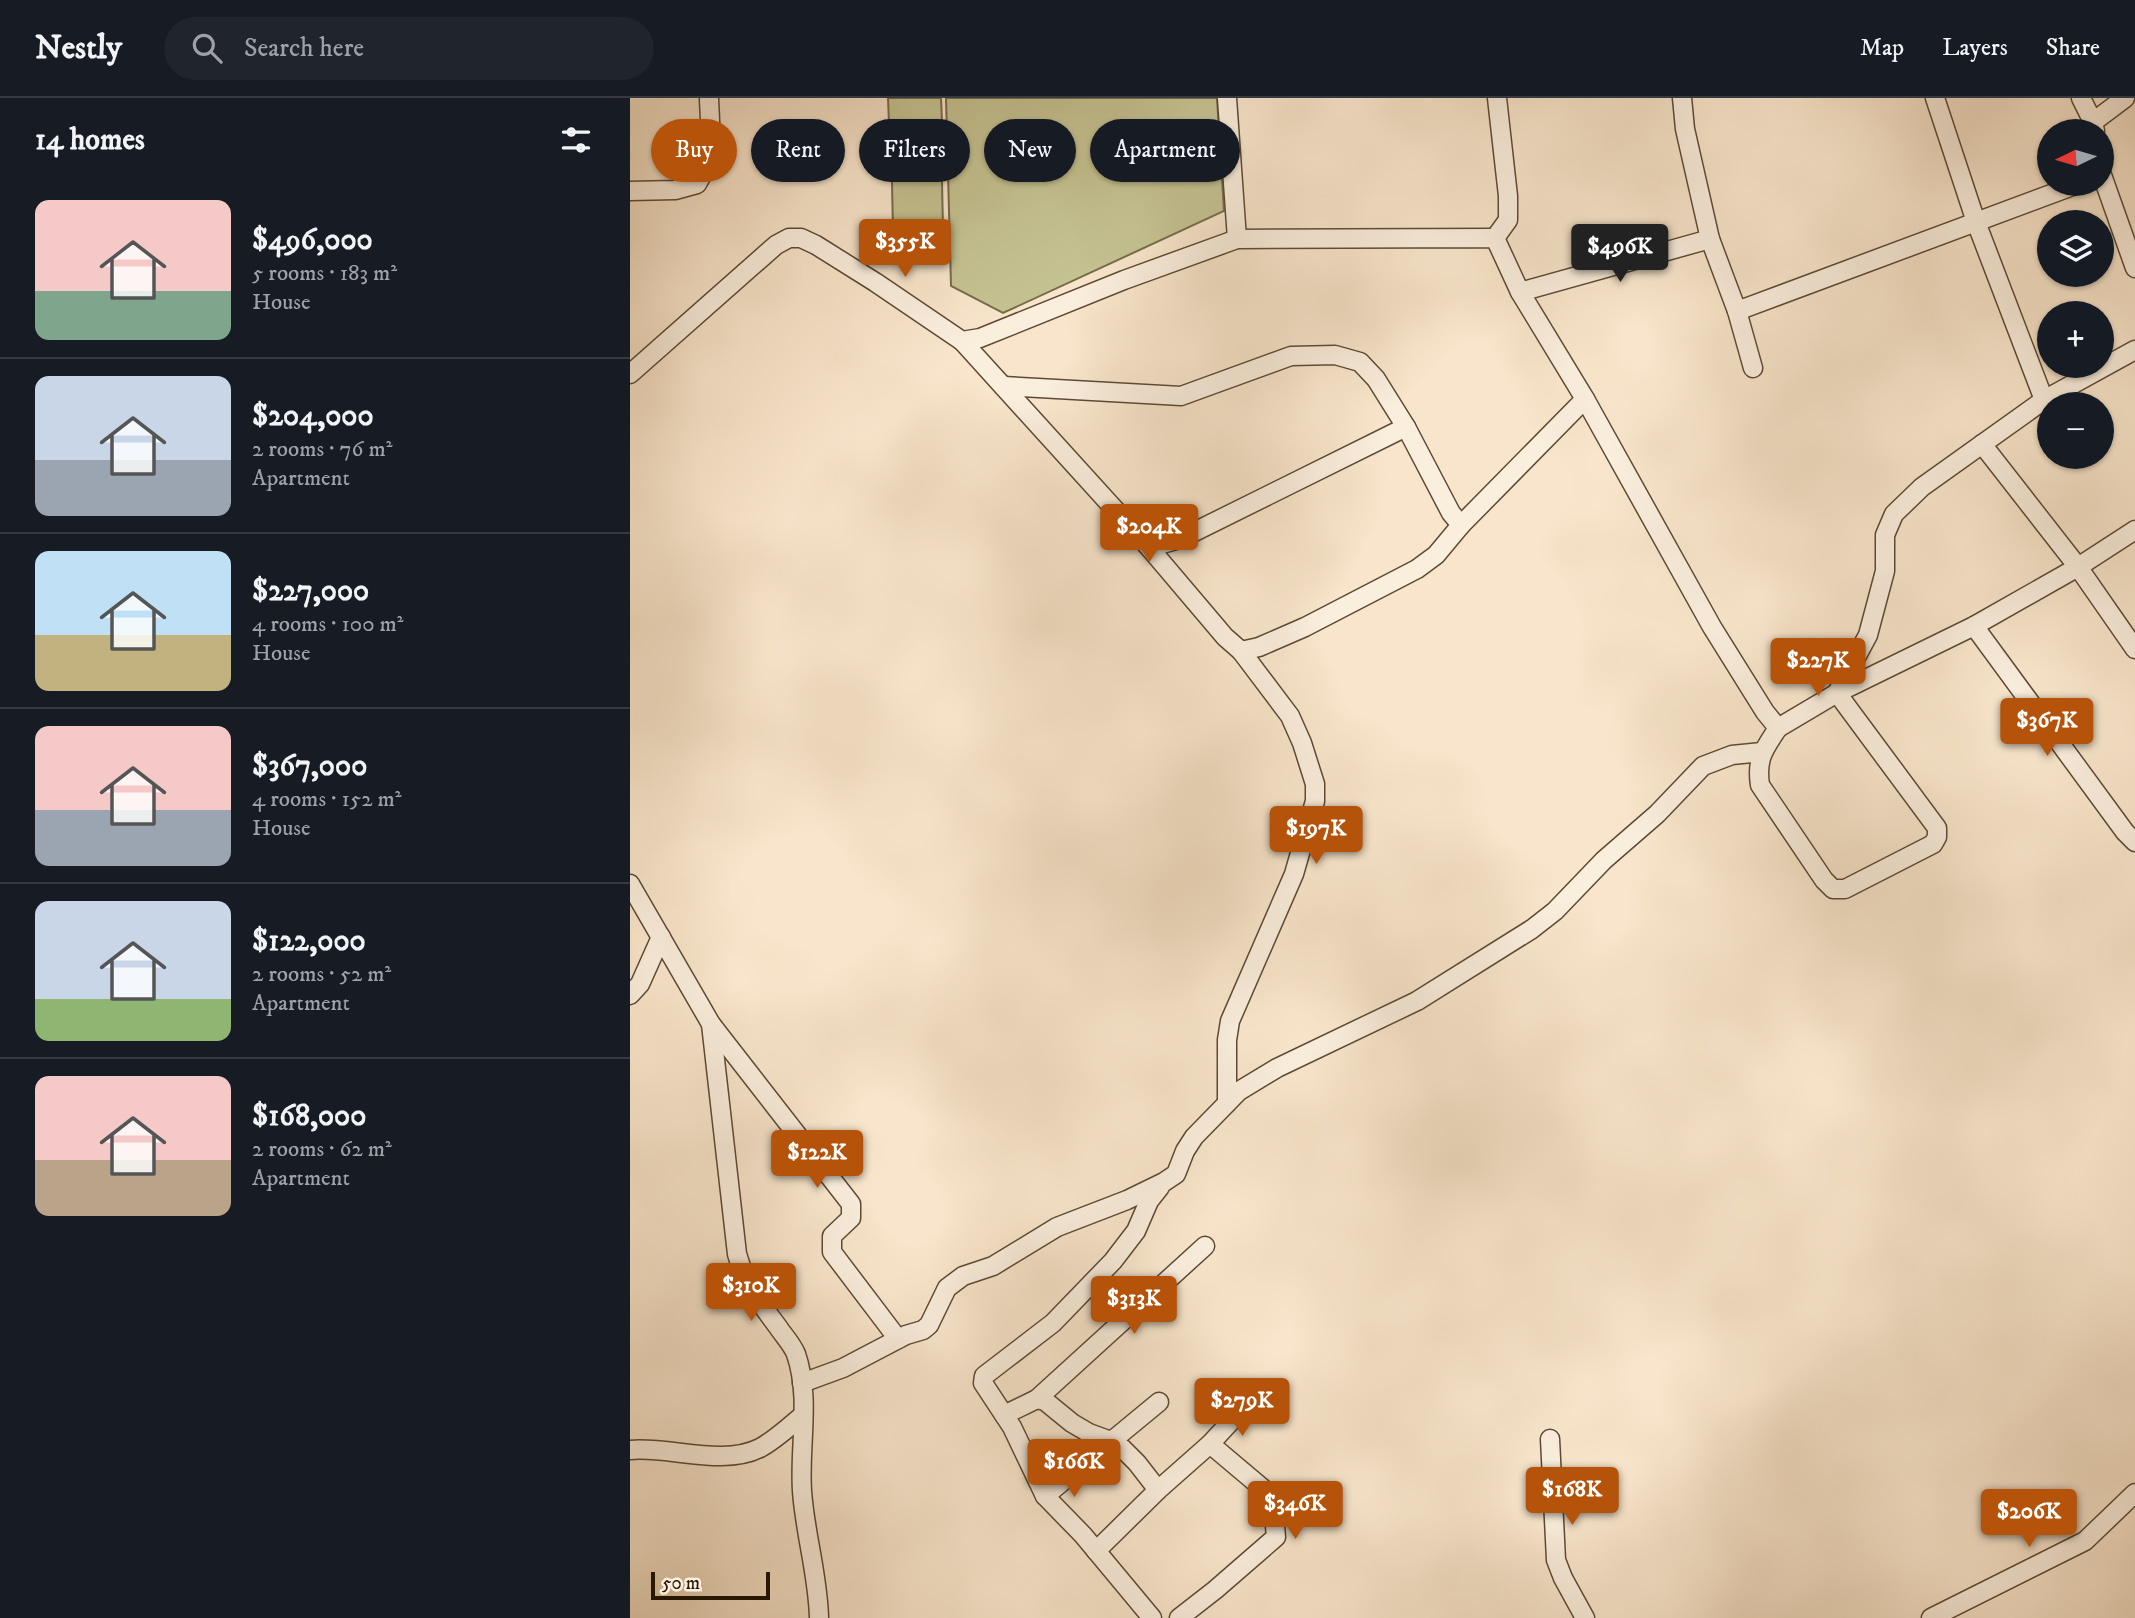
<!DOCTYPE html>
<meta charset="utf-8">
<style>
:root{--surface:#171b24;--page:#20242c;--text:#f1f3f6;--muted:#9ea1a6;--line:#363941;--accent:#b45309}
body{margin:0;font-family:"IM FELL DW Pica",serif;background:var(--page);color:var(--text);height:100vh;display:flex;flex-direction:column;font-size:26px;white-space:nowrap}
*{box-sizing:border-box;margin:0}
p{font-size:23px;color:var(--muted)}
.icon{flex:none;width:38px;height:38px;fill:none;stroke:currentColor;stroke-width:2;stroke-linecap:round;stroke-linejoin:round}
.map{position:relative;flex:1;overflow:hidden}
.side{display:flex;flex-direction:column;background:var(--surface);width:630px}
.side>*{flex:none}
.guide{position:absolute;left:21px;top:21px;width:665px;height:63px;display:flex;gap:14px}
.needle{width:46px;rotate:265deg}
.fabs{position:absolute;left:1407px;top:21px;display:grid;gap:14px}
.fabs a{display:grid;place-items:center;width:77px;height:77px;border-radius:50%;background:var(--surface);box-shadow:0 2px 5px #0004;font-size:35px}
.scale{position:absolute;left:21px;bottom:18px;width:119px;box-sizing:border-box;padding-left:7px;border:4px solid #291702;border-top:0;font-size:19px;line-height:24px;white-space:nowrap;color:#291702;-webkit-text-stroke:5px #faeedd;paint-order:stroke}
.price{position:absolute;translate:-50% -60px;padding:0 16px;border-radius:7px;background:var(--accent);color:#fff;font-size:23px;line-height:46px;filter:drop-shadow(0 2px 4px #0008)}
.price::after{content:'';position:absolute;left:50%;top:42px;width:21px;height:16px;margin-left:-10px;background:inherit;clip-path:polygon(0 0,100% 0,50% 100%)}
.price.selected{background:#222;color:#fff}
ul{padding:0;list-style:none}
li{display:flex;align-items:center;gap:21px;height:175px;padding:0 35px}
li+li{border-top:2px solid var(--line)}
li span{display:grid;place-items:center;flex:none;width:196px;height:140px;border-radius:14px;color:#555}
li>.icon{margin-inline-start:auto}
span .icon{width:84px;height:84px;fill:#fffc;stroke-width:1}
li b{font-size:30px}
h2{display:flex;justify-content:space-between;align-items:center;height:84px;padding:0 35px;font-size:30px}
.chip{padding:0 24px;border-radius:32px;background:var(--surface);box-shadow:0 2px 5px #0004;font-size:24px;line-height:63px}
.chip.selected{background:var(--accent);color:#fff}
header{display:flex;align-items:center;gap:42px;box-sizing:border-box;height:98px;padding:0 35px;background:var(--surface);border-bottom:2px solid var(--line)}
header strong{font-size:33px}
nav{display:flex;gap:38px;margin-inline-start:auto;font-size:24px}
.search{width:490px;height:63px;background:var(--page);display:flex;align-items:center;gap:18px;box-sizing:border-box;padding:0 24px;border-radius:38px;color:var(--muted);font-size:26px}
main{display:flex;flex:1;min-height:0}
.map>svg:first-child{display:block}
.green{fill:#c5c292;stroke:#776c4a;stroke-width:2}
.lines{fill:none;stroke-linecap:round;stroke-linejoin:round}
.street-casing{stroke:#5d4a34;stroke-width:21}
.street{stroke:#faeedd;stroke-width:18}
</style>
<header>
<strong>Nestly</strong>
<div class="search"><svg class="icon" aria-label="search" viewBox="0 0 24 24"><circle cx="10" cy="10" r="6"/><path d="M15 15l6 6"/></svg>Search here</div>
<nav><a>Map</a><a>Layers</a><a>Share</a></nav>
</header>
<main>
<section class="side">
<h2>14 homes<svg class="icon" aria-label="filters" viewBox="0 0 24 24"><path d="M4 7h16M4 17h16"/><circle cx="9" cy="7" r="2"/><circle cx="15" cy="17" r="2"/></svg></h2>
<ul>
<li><span style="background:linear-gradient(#f6c9c9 65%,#7fa58c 0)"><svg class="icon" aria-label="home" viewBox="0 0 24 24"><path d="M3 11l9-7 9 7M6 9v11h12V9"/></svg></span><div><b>$496,000</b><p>5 rooms · 183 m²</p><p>House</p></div></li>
<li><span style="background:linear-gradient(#c9d6e8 60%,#9aa5b1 0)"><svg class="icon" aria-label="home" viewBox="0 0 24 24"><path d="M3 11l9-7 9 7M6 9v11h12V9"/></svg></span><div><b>$204,000</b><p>2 rooms · 76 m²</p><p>Apartment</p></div></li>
<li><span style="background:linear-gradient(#bfe0f5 60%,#c2b280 0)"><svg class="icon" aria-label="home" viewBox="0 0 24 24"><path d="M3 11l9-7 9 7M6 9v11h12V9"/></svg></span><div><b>$227,000</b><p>4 rooms · 100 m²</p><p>House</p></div></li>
<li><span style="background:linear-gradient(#f6c9c9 60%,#9aa5b1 0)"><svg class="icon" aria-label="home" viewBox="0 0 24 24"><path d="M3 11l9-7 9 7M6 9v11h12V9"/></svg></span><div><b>$367,000</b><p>4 rooms · 152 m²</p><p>House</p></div></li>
<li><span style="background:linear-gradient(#c9d6e8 70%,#8fb573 0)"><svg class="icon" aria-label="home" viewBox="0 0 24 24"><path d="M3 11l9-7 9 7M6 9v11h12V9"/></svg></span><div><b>$122,000</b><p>2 rooms · 52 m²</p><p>Apartment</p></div></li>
<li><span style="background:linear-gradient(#f6c9c9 60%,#b9a48a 0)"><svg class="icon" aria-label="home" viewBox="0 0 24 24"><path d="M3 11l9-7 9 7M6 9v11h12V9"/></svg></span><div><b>$168,000</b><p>2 rooms · 62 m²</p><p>Apartment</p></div></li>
</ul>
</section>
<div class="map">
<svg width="1505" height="1520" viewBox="0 0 1505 1520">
<rect width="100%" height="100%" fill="#f8e5cb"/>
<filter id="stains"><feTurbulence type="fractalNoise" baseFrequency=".00286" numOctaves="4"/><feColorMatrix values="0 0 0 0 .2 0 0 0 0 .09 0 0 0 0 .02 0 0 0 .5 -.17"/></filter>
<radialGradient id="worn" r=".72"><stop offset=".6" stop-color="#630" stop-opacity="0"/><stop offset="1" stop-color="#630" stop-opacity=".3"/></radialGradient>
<g class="green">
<path d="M258,0H311L312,24L259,26Z"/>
<path d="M316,0H587L594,113L373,215L321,188Z"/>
<path d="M311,35L313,132L263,133L261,36Z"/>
</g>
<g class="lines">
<g class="street-casing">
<g id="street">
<path d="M1052,0L1055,31L1080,141L1107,213L1123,270"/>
<path d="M1305,0L1346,124L1414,302L1505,252"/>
<path d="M1451,0L1463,24"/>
<path d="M1465,33L1463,24L1495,0"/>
<path d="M1472,77L1505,170"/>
<path d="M0,93L45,92L67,86C85,57 80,33 79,0"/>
<path d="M865,140L878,122V98L867,0"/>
<path d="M890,194L1080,141"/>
<path d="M1107,213L1448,86"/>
<path d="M332,243L517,447L532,446L550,441L776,329"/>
<path d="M0,276L146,147L159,140H171L186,147L245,184L332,243L350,240L494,182L607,141"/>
<path d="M373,288L551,298L661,258L705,257L730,264L746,281L776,329L821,415L831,427"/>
<path d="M955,301L1082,529L1135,614L1148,630L1207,595L1344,528L1448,469L1505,432"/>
<path d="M1352,346L1448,469L1505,551"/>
<path d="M517,447L595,539L611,553L629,549L675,529L787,471L806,457L831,427L955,301L890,194L865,140L607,141L597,0"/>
<path d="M1344,528L1495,734L1505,744"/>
<path d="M1148,630C1134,651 1126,661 1130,687L1194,782L1203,791H1215L1303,746L1307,739V730L1207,595L1238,537L1255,473V437L1264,416L1292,389L1414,302"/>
<path d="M0,786L81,926L221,1106V1120L202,1138V1154L268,1241"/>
<path d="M0,897L10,886L31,839"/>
<path d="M81,926L107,1156C115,1185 130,1205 148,1229C154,1238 162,1246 166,1256C181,1300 169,1348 172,1393C175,1436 188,1477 189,1520"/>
<path d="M597,1005V942L600,923L664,776L685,703V686L672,645L660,618L611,553"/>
<path d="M172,1285L213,1270L276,1237L293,1232L299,1227L317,1190L333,1178L363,1168L427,1129L497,1102L534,1084L546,1076L555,1053L564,1039L609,993L647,970L787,903L902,831L925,813L974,762L1027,716L1073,668L1102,657L1132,654"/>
<path d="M407,1301L575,1148"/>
<path d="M374,1317L407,1301L415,1303L442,1325L459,1335L481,1343L493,1351L507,1365L528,1392"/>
<path d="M920,1341L926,1462L933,1480L955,1520"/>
<path d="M0,1352C40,1348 92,1369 130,1350C145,1342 160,1328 173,1317"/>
<path d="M415,1398L529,1304"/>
<path d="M466,1453L528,1392L580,1346L616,1307"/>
<path d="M522,1520L453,1437L415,1398L382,1329L353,1285L354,1278L423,1225L483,1163L506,1133L519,1103L530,1089"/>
<path d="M549,1520L585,1492L646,1439L643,1407L637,1394L580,1346"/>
<path d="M1301,1520L1455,1443L1505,1395"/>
</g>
</g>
<use href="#street" class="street"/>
</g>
<rect width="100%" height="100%" filter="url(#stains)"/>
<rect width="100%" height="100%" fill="url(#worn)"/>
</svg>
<div class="fabs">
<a><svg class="needle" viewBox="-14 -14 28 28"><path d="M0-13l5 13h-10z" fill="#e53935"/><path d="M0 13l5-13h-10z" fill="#9ea1a6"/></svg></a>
<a><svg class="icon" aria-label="layers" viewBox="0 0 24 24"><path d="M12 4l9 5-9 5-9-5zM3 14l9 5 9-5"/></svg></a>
<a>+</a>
<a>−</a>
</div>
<div class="scale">50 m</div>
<b class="price" style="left:275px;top:181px">$355K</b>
<b class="price selected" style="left:990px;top:186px">$496K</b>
<b class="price" style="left:519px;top:466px">$204K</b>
<b class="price" style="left:1188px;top:600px">$227K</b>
<b class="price" style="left:1417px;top:660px">$367K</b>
<b class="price" style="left:686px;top:768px">$197K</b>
<b class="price" style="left:187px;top:1092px">$122K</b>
<b class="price" style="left:121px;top:1225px">$310K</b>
<b class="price" style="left:504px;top:1238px">$313K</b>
<b class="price" style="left:612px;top:1340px">$279K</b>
<b class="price" style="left:444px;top:1401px">$166K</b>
<b class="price" style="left:942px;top:1429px">$168K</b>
<b class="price" style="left:665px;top:1443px">$346K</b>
<b class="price" style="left:1399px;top:1451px">$206K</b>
<div class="guide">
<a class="chip selected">Buy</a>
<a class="chip">Rent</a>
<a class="chip">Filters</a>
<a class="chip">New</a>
<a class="chip">Apartment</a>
</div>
</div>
</main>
